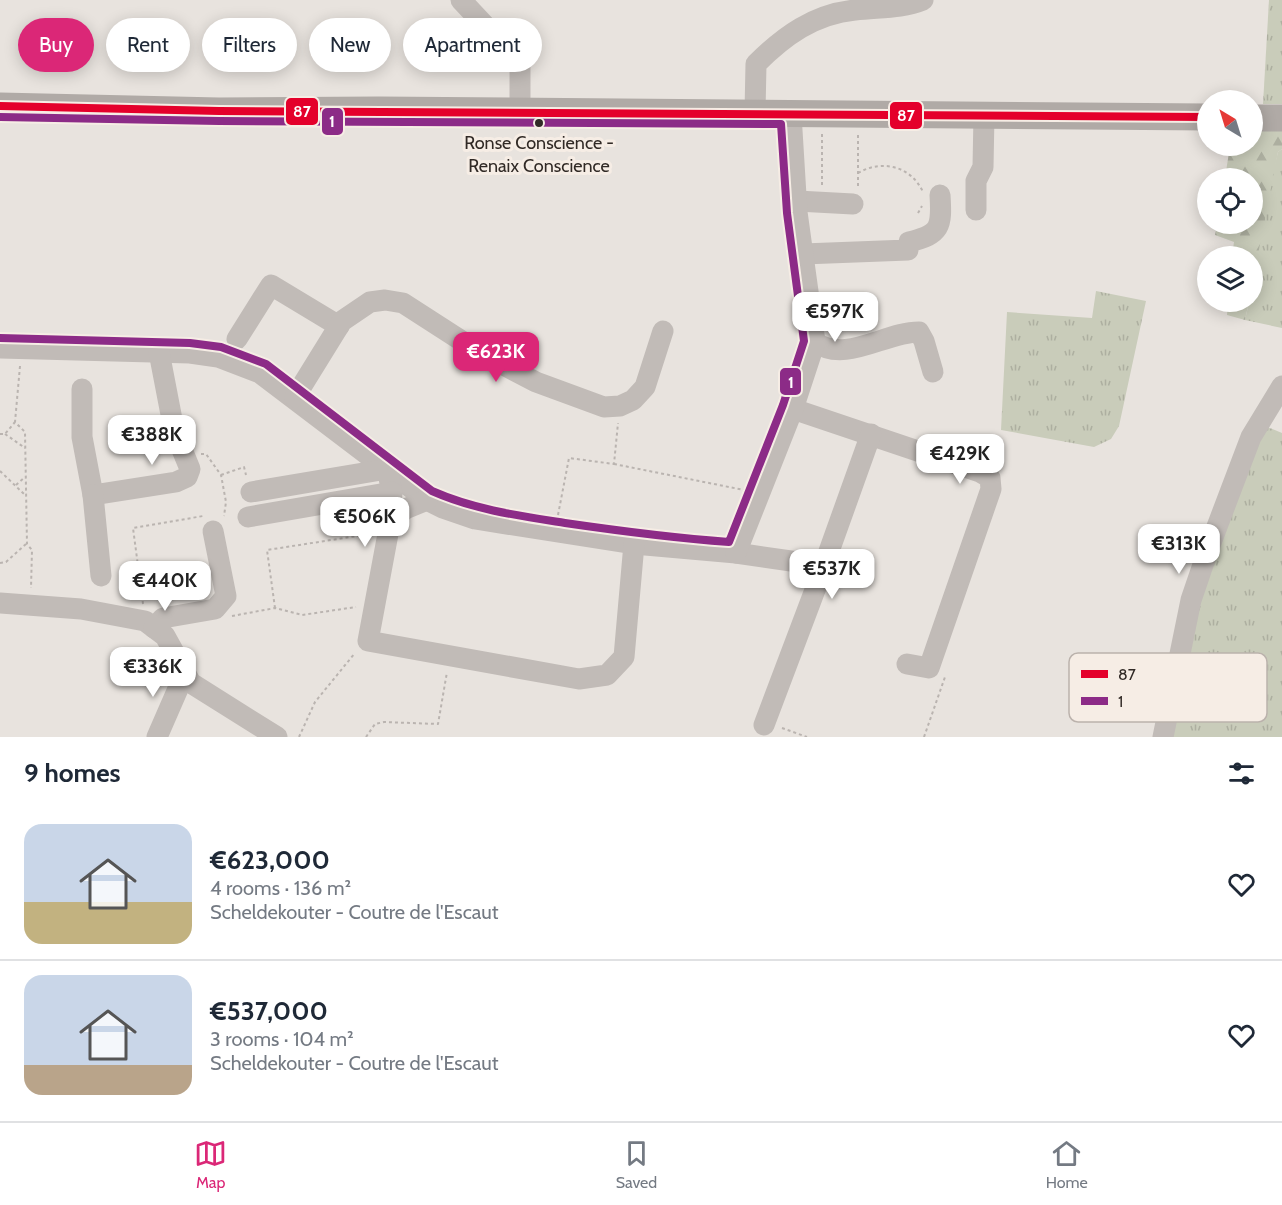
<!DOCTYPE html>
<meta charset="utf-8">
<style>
:root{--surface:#fff;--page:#f2f2f3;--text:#1f2937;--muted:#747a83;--line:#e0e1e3;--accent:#db2777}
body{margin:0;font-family:Cabin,sans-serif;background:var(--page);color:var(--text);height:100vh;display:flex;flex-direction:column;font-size:22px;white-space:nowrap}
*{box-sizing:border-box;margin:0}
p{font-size:20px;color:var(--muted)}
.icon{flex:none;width:33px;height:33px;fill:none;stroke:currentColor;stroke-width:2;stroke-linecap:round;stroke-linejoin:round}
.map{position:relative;height:737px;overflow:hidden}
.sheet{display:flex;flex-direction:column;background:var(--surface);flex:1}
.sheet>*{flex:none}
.banner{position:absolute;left:18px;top:18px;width:600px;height:54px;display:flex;gap:12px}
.needle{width:39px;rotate:322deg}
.fabs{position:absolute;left:1197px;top:90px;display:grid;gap:12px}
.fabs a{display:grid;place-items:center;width:66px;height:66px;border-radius:50%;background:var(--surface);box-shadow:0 3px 15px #0003;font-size:30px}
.price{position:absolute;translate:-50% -51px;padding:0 14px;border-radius:12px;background:#fff;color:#222;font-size:20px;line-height:39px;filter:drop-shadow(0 2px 3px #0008)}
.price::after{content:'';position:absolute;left:50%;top:36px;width:18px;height:14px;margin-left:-9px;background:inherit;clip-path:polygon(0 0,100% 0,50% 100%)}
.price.selected{background:var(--accent);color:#fff}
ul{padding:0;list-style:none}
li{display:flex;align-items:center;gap:18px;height:150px;padding:0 24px}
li+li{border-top:2px solid var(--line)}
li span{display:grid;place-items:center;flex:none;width:168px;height:120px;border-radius:18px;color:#555}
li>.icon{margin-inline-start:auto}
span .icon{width:72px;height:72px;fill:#fffc;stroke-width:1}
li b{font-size:26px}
h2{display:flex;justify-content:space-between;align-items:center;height:72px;padding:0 24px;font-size:26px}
.chip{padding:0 21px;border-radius:27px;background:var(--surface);box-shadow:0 3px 15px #0003;font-size:21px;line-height:54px}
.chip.selected{background:var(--accent);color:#fff}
.tab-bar{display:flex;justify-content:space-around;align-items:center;height:84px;border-top:2px solid var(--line);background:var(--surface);font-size:16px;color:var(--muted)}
.tab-bar a{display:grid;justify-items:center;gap:3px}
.tab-bar .selected{color:var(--accent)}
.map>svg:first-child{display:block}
.grass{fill:url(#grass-tufts)}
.forest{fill:url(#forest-firs)}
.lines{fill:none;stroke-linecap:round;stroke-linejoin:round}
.path{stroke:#bab4b0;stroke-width:2;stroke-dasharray:3 3;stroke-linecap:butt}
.minor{stroke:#c1bbb7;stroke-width:21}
.major{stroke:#b0aaa6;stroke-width:27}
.bus-1-casing{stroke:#f6ede5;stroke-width:12}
.bus-2-casing{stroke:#f6ede5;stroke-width:12}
.bus-1{stroke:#e4002b;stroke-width:8}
.bus-2{stroke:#8c2b87;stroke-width:8}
.bus-dot{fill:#312a26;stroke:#f6ede5;stroke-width:2}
.labels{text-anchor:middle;stroke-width:6;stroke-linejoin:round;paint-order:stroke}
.bus-label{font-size:18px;fill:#312a26;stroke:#f6ede5}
.key{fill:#f6ede5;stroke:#bbb2ac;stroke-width:1.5}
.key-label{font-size:16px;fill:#312a26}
.line-badge{stroke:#f6ede5;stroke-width:2}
.badge-label{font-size:16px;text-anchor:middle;font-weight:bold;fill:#fff}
</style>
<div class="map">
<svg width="1282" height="737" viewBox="0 0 1282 737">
<defs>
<pattern id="grass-tufts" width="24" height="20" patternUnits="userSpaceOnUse" patternTransform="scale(1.5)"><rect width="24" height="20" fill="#c9ccba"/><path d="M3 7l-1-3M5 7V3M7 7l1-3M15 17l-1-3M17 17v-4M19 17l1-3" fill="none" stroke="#adafa0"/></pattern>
<pattern id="forest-firs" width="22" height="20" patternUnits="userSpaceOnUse" patternTransform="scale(1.5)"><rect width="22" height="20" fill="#c9ccba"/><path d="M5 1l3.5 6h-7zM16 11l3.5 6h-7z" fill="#adafa0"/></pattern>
</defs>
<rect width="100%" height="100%" fill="#e8e3de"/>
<g class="grass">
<path d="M1269,0H1282V104H1263Z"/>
<path d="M1282,149V328L1245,320L1249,302H1252C1253,252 1266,200 1278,152Z"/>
<path d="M1096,291L1146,301L1119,426L1111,439L1094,447L1001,430L1007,312L1092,318Z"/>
<path d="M1265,426L1282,433V737H1168L1189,619Z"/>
</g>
<g class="forest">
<path d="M1282,130V149L1278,152L1253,280L1252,256H1232L1234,242L1215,235L1217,224H1252V178H1225L1230,146H1252L1253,131Z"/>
<path d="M1228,302H1249L1245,320L1227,315Z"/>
</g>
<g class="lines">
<g class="path">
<path d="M858,135V186"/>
<path d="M858,173C882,159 911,166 923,192"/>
<path d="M822,185V133"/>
<path d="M918,213L922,206"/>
<path d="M20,366L15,422L25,432L27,544L32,550L31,588"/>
<path d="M0,434H5L15,422"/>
<path d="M5,434L25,448"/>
<path d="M201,454H206L221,475L226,502L224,516"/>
<path d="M614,464L744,490"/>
<path d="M0,471L24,494"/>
<path d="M221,475L244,467L246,475"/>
<path d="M16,485L25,477"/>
<path d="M558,515L569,458L614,464L618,423"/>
<path d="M0,563L6,562L26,544"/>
<path d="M143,604L133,528L203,516"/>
<path d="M275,608L267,550L370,534"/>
<path d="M232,616L275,608L302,615L356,607"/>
<path d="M782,728L807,737"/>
<path d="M299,737L315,702L355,653"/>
<path d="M366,737L375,724L384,722L438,724L447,672"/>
<path d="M924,737L945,677"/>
</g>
<g class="minor">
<path d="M461,0L520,63V112"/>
<path d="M755,112L756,64C784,36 814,14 855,10C878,7 901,9 923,0"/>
<path d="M797,201L853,204"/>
<path d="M976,210V181L983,167L984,115"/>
<path d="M803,254L908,250L909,242C941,234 942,227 940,195"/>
<path d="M237,339L271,285L339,326"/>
<path d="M815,342C845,364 885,332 919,332L924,341L933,372"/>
<path d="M0,348L190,353L218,357L260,373L427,500L443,508L475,519L634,544L736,553L805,563L816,572L818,582L764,725"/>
<path d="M82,389V437L93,495L176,482L187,477L190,469L174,430L159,352"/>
<path d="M295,397L342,321L370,302L385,300L403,303L479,352L536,382L604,407L620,406L633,400L645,387L663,331"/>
<path d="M793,409L980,472L990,478L991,489L929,668L907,664"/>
<path d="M251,492L387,469L392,492L390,523"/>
<path d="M93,495L101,576"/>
<path d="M427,500L405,509L390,523L368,641L579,679L607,675L624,657L634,544"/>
<path d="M248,517L392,492"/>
<path d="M736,553L793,409L815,342L797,212L791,114"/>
<path d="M818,582L871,434"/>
<path d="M0,603L81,609L145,621L165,636L191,683L277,737"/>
<path d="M154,628L163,618L215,609L226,596L213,531"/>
<path d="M157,737L184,675"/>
<path d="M1163,737L1191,600L1207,553L1251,437L1282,386"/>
</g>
<g class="major">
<path d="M0,106L219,111L379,110L1208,117"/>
<path d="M1252,118H1282"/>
</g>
<g class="bus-1-casing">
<path id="bus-1" d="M0,106L219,111L1208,117"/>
</g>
<g class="bus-2-casing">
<path id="bus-2" d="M0,117L219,121L781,124L787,213L804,341L783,405L729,542C674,538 620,531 565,523C520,516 475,510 432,491L266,364L221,347L190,343L0,338"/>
</g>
<use href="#bus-1" class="bus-1"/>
<use href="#bus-2" class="bus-2"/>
</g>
<circle class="bus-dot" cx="539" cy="123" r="5"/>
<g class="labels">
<g class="bus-label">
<text x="539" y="149">Ronse Conscience -<tspan x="539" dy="23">Renaix Conscience</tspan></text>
</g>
</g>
<rect x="1069" y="653" width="198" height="69" rx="9" class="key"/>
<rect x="1081" y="670" width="27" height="8" fill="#e4002b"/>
<rect x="1081" y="697" width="27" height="8" fill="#8c2b87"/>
<g class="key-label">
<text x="1118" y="680">87</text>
<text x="1118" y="707">1</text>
</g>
<g class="line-badge">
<rect x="285" y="97" width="34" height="29" rx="6" fill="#e4002b"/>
<rect x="889" y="101" width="34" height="29" rx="6" fill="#e4002b"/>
<rect x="321" y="107" width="23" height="29" rx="6" fill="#8c2b87"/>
<rect x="779" y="367" width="23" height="29" rx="6" fill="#8c2b87"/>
</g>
<g class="badge-label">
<text x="302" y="117">87</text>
<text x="906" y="121">87</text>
<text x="332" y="127">1</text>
<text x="791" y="388">1</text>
</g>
</svg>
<div class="fabs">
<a><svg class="needle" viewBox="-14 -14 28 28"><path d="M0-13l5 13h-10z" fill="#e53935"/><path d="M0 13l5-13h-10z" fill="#747a83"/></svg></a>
<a><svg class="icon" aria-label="locate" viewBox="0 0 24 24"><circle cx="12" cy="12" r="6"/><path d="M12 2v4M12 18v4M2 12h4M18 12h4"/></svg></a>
<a><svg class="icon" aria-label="layers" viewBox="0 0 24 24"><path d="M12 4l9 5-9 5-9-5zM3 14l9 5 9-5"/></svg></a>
</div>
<b class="price" style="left:835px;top:343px">€597K</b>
<b class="price selected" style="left:496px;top:383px">€623K</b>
<b class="price" style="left:152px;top:466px">€388K</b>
<b class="price" style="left:960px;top:485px">€429K</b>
<b class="price" style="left:365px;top:548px">€506K</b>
<b class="price" style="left:1179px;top:575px">€313K</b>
<b class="price" style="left:832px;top:600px">€537K</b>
<b class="price" style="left:165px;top:612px">€440K</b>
<b class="price" style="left:153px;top:698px">€336K</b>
<div class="banner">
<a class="chip selected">Buy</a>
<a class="chip">Rent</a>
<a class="chip">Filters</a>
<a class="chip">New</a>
<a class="chip">Apartment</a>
</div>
</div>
<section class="sheet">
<h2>9 homes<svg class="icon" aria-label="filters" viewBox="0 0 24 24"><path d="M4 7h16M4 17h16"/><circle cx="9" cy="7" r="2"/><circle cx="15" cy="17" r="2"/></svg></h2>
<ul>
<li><span style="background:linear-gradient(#c9d6e8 65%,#c2b280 0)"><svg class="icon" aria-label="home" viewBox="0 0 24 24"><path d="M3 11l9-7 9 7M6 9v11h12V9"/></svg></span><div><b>€623,000</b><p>4 rooms · 136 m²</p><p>Scheldekouter - Coutre de l'Escaut</p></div><svg class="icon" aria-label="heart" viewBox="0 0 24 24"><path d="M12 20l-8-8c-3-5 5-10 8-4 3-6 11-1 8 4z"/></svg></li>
<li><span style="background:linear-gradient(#c9d6e8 75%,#b9a48a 0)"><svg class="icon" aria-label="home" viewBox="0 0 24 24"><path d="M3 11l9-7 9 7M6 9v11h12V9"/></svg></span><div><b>€537,000</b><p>3 rooms · 104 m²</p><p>Scheldekouter - Coutre de l'Escaut</p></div><svg class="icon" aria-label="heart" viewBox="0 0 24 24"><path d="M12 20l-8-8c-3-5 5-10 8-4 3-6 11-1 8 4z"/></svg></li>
</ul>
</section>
<nav class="tab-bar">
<a class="selected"><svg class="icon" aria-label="map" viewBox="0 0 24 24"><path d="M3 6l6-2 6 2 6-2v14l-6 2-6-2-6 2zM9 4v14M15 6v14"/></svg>Map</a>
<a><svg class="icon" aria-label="saved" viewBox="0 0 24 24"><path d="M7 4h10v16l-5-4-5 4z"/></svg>Saved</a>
<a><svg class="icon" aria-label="home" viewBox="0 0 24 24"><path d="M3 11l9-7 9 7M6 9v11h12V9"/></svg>Home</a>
</nav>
